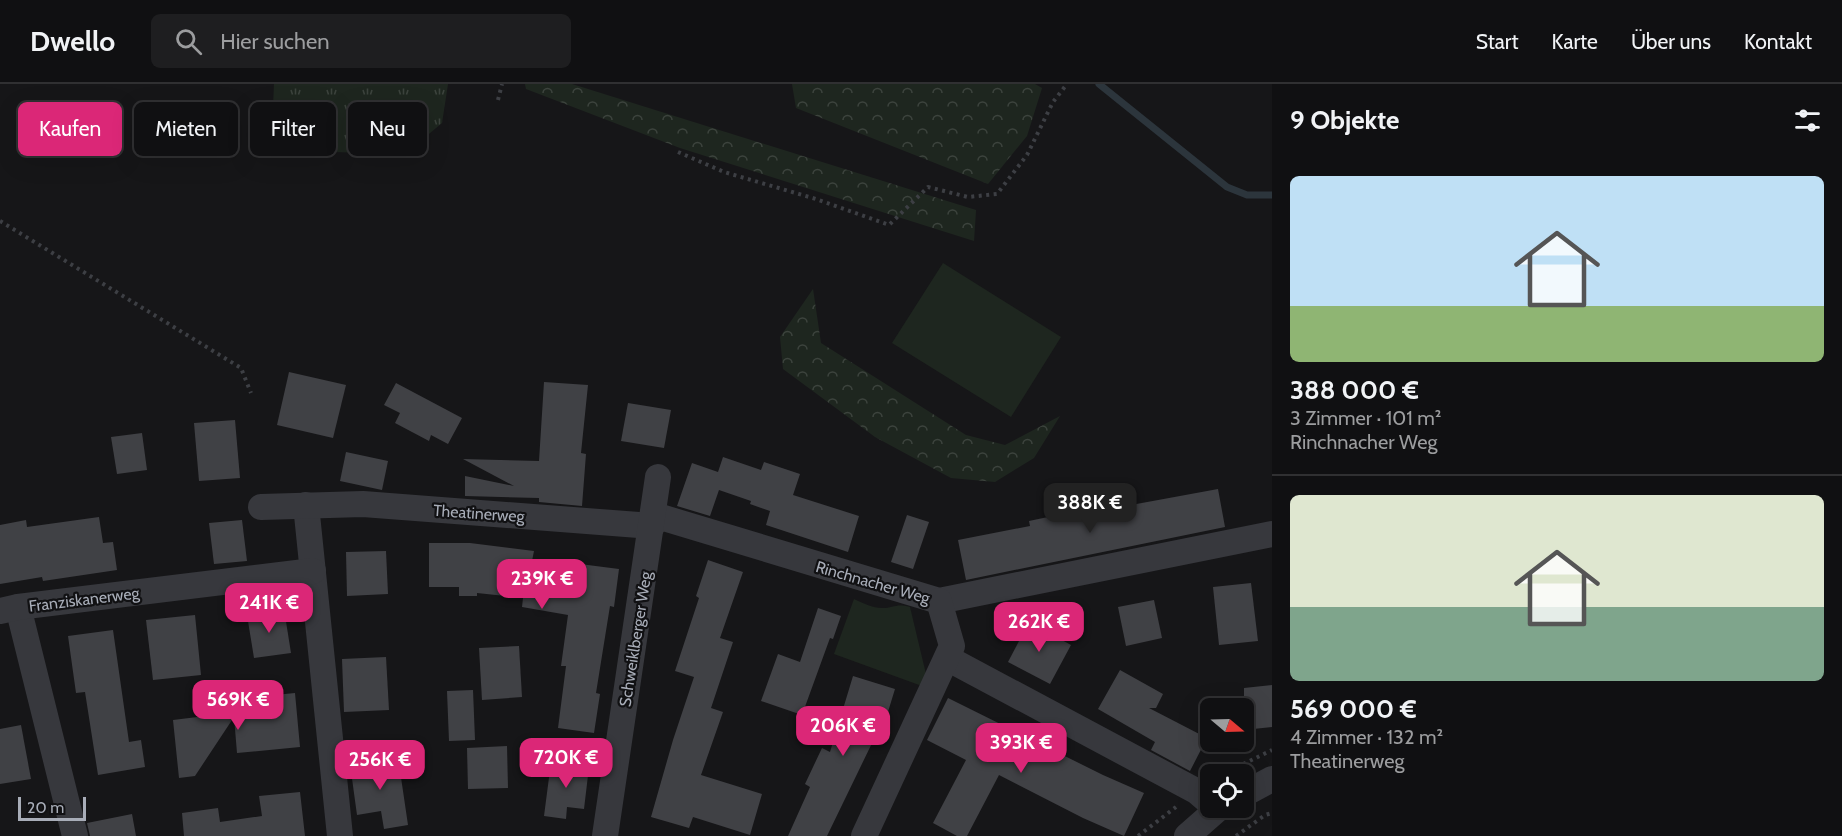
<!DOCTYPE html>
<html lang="de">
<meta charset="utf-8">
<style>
:root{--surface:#101012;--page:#1e1e20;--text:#f1f3f6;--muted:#9c9d9f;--line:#303032;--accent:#db2777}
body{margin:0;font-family:Cabin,sans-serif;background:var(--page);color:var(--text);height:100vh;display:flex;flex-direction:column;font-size:22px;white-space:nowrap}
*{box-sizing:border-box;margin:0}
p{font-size:20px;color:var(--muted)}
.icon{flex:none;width:33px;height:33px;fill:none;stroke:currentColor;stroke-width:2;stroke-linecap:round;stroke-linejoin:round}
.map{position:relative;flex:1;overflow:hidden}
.panel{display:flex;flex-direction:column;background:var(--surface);width:570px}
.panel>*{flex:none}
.top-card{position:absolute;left:18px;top:18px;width:570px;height:54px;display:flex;gap:12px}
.needle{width:39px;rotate:109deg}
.buttons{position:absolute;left:1200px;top:614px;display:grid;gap:12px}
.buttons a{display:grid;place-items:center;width:54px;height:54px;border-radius:9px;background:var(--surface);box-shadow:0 6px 24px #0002,0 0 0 2px var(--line);font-size:30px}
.scale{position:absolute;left:18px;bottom:15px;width:68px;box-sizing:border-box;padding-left:6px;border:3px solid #a8adb8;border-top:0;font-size:16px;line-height:21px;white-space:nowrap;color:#a8adb8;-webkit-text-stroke:4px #111113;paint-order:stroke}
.price{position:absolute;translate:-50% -51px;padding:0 14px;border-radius:12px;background:var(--accent);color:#fff;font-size:20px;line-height:39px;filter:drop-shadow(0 2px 3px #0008)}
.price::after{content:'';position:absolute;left:50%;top:36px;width:18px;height:14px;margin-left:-9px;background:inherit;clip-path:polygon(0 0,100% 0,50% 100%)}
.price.selected{background:#222;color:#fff}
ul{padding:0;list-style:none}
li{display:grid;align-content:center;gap:12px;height:318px;padding:0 18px}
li+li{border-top:2px solid var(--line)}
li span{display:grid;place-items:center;height:186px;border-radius:9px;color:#555}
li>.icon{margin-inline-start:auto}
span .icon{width:108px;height:108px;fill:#fffc;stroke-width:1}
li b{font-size:26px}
h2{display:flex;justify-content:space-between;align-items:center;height:72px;padding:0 18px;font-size:26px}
.pill{padding:0 21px;border-radius:9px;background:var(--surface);box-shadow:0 6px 24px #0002,0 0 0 2px var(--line);font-size:21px;line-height:54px}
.pill.selected{background:var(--accent);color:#fff}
header{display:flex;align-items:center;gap:36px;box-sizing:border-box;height:84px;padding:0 30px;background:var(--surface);border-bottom:2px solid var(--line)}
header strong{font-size:28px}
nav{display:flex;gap:33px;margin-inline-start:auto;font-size:21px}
.search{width:420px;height:54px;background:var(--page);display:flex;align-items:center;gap:15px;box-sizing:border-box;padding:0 21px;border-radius:9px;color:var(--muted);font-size:22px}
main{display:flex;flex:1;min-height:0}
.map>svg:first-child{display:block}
.green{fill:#1e261f}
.forest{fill:url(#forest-crowns)}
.park{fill:url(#park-tufts)}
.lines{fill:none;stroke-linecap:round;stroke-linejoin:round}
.stream{stroke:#2c353c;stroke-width:7}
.building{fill:#404145}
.path{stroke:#3d3f44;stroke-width:4;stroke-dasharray:3 4.5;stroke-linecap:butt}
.street{stroke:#37383d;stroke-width:26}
.labels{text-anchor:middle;stroke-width:4.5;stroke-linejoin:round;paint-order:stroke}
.street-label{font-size:16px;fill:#a8adb8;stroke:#111113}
</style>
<header>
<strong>Dwello</strong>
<div class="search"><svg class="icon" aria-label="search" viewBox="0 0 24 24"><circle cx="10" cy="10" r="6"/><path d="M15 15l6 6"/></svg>Hier suchen</div>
<nav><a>Start</a><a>Karte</a><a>Über uns</a><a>Kontakt</a></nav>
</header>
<main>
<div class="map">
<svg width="1272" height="752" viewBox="0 0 1272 752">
<defs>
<pattern id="forest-crowns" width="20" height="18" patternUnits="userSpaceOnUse" patternTransform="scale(1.5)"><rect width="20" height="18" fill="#1e261f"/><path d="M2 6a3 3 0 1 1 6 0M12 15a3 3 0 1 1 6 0" fill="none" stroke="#3c433d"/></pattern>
<pattern id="park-tufts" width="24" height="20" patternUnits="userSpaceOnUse" patternTransform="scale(1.5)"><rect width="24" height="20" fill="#1e261f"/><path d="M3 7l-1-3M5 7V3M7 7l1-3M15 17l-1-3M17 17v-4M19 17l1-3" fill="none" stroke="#3c433d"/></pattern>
</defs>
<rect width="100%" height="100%" fill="#161618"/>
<g class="green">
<path d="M943,179L1061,253L1011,333L892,259Z"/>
<path d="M854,515C862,519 873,524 882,524C894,524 896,519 910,523L926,590L922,602L834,570Z"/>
</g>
<g class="forest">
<path d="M525,0H572L976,126L974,157L680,64L526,5Z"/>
<path d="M792,0H1035L1042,4L1027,52L988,100L796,24Z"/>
<path d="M813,205L821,259L966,351L1005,361L1060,332L1034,374L995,398L951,394L875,353L783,285L780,253Z"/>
</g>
<path class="park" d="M274,0H448L442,39L405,70L299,67L273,25Z"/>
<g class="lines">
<path class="stream" d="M1099,0L1227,103L1247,111H1272"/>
</g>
<g class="building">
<path d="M289,288L346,301L333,354L277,341Z"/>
<path d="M544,298L588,301L581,369L586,370L582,422L539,418V414L465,412V392L514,402L463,375L539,377Z"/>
<path d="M396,299L462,334L448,360L431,351L429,357L395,339L400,329L384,321Z"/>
<path d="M628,319L671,326L664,364L621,357Z"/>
<path d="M235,336L240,394L199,397L194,339Z"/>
<path d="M142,349L147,386L117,390L111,353Z"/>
<path d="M346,368L388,377L382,406L340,397Z"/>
<path d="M723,373L761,386L764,378L800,390L793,411L859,432L848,468L766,441L770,427L750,420L751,417L719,406L710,432L677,422L692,379L718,388Z"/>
<path d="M1218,405L1225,443L966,496L958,456L1030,442L1029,437L1081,426L1082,430Z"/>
<path d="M907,431L929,438L913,485L891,478Z"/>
<path d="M99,433L103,459L113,458L117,486L43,497L42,493L0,500V441L26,436L27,443Z"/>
<path d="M242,436L247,477L214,480L209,439Z"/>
<path d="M429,459H470L534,467L531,482L578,492L580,480L619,485L614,523L610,522L596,609L600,610L594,649L558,644L566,582H561L568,531L522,523L523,514L477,509V512H459V503H429Z"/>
<path d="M386,467L388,510L347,512L346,468Z"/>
<path d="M708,476L743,488L720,554L733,558L711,624L723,628L701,691L762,710L750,751L693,733L689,744L651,733L673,656L694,593L675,587L699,514L696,512Z"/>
<path d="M1251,499L1258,557L1219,561L1213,503Z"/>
<path d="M1154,516L1162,554L1126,562L1118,523Z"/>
<path d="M818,524L841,532L833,555L830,554L802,631L761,617L778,570L800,578Z"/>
<path d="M284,525L291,569L254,574L247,531Z"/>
<path d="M195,531L201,591L153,596L146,536Z"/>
<path d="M1029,538L1071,561L1050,600L1008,578Z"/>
<path d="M113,546L129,658L141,656L145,683L98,691L85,608L76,609L68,552Z"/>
<path d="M519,562L522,613L482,616L479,564Z"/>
<path d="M386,573L389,626L344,628L342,575Z"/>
<path d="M1120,586L1163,610L1156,624H1149L1207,654L1190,687L1151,666L1155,658L1098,625Z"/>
<path d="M853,592L895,605L879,657L874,655L827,752H788L810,703L805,700L822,664L830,668Z"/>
<path d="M1272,601V643L1244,646V604Z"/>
<path d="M473,606L475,656L449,657L447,607Z"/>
<path d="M295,609L300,663L237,669L234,633L195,692L179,694L173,636L246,627L244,614Z"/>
<path d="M948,614L1103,691L1144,709L1124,752L1083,734L999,691L967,752H957L933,739L966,676L927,656Z"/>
<path d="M21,641L31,695L0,700V645Z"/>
<path d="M507,662L508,704L468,705L467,664Z"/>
<path d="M398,673L408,741L384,745L381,727L357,731L350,680Z"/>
<path d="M551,678L589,683L584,725L567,723L566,735L544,732Z"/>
<path d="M300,708L305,752H184L182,729L218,724L220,738L262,732L259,712Z"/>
<path d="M132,730L136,752H90L87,739Z"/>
</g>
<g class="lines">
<g class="path">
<path d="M498,16L502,0"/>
<path d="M678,68L724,88L816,115L889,141L928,103L968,113L997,110L1027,71L1053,18L1067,0"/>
<path d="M0,137L241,284L251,309"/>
<path d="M1223,690L1272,666"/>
<path d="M1138,752L1176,723"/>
<path d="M1236,752L1265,731L1272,729"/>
</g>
<g class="street">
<path d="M306,421L340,752"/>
<path d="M261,423L363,420L652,442"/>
<path d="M654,431L939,517L1272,450"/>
<path d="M18,523L75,752"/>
<path d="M0,527L18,523L313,487"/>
<path d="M947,574L1196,707L1210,719"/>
<path d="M1244,710L1272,695"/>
<path d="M605,752L658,393"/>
<path d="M864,752L952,562L939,517"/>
<path d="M1187,752L1220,723"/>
</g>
</g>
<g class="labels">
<g class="street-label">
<text transform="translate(479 429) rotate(4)" y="6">Theatinerweg</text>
<text transform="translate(873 498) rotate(16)" y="6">Rinchnacher Weg</text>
<text transform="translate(84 515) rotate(-7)" y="6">Franziskanerweg</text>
<text transform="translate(635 555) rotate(-81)" y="6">Schweiklberger Weg</text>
</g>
</g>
</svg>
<div class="buttons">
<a><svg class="needle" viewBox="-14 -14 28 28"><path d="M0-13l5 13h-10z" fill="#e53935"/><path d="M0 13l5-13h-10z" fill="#9c9d9f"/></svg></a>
<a><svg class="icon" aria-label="locate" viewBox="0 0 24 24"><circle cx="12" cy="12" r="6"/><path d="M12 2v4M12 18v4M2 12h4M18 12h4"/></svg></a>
</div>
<div class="scale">20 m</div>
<b class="price selected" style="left:1090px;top:450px">388K €</b>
<b class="price" style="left:542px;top:526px">239K €</b>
<b class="price" style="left:269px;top:550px">241K €</b>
<b class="price" style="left:1039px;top:569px">262K €</b>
<b class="price" style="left:238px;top:647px">569K €</b>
<b class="price" style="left:843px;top:673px">206K €</b>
<b class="price" style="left:1021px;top:690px">393K €</b>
<b class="price" style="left:566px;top:705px">720K €</b>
<b class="price" style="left:380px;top:707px">256K €</b>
<div class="top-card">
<a class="pill selected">Kaufen</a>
<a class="pill">Mieten</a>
<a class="pill">Filter</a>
<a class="pill">Neu</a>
</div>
</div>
<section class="panel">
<h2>9 Objekte<svg class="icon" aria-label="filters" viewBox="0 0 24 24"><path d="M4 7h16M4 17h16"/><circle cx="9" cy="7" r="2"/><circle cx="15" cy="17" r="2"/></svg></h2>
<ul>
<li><span style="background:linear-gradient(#bfe0f5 70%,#8fb573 0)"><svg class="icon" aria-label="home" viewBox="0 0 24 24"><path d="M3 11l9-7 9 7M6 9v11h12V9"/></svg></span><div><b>388 000 €</b><p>3 Zimmer · 101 m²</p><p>Rinchnacher Weg</p></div></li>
<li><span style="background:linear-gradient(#dfe7d0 60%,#7fa58c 0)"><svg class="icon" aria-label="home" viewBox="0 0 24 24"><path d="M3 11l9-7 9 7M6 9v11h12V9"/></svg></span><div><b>569 000 €</b><p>4 Zimmer · 132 m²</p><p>Theatinerweg</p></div></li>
</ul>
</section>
</main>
